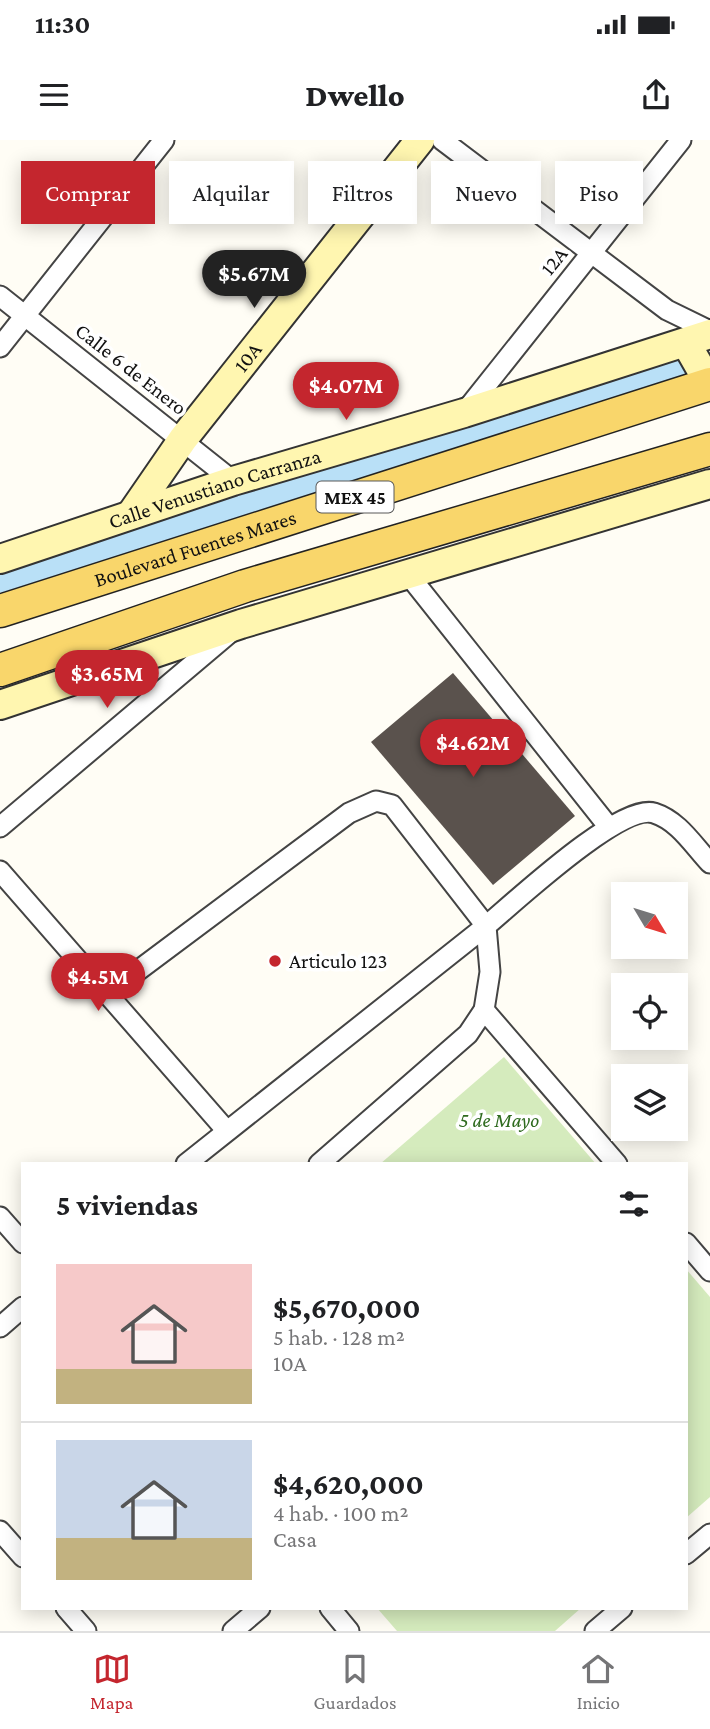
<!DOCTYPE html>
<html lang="es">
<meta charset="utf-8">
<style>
:root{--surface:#fff;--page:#f6f6f6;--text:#202124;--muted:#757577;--line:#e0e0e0;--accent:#c4262e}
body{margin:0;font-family:"Crimson Pro",serif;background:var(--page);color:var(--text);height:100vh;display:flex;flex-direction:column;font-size:26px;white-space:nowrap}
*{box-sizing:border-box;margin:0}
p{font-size:23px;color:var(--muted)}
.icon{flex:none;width:38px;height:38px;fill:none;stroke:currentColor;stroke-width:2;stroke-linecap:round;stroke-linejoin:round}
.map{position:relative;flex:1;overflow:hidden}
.side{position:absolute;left:21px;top:1022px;width:667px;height:448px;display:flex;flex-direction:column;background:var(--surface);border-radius:0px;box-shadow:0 4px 18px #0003}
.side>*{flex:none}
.guide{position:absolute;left:21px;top:21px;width:668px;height:63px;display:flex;gap:14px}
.needle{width:46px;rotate:128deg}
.controls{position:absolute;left:611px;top:742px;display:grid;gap:14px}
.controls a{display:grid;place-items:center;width:77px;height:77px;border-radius:0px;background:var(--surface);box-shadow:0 4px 18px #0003;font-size:35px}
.price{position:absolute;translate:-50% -60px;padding:0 16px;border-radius:24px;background:var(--accent);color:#fff;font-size:23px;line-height:46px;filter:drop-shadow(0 2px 4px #0008)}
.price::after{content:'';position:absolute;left:50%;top:42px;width:21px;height:16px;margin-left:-10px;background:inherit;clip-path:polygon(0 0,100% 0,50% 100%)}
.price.active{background:#222;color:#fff}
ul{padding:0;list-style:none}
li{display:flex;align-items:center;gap:21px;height:175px;padding:0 35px}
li+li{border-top:2px solid var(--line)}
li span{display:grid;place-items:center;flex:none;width:196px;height:140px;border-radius:0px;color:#555}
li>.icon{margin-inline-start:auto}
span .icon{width:84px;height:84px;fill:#fffc;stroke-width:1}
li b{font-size:30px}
h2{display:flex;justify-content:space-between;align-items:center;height:84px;padding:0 35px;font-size:30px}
.tag{padding:0 24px;border-radius:0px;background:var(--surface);box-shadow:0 4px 18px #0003;font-size:24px;line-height:63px}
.tag.active{background:var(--accent);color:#fff}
.status{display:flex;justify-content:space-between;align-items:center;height:49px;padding:0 35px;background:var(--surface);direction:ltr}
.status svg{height:19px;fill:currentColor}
header{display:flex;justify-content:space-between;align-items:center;height:91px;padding:0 35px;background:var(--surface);font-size:32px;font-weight:800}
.tabs{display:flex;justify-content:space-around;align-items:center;height:98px;border-top:2px solid var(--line);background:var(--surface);font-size:19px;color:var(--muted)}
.tabs a{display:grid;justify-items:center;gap:4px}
.tabs .active{color:var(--accent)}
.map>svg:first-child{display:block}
.grass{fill:#d5ebbd}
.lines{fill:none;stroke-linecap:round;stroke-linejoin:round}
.canal{stroke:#b9e0f7;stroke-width:23}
.building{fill:#5a524d}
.street-casing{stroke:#444;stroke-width:23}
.secondary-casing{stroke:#333;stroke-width:32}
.primary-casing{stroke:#222;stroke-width:35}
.street{stroke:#fff;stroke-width:19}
.secondary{stroke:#fff6b0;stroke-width:28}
.primary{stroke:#f9d66b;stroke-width:32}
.poi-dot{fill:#c4262e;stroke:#fff;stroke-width:2.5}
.labels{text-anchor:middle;stroke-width:7;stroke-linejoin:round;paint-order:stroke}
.shield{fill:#fff;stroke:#585858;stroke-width:2}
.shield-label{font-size:19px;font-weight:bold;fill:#111}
.street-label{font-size:21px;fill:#111;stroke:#fff}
.poi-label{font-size:21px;fill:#111;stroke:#fff;text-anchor:start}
.park-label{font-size:21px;font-style:italic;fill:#2f6b1f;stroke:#fff}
</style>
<div class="status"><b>11:30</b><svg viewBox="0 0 49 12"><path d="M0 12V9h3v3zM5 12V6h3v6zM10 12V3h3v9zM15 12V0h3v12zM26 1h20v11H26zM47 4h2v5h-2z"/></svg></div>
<header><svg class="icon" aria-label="menu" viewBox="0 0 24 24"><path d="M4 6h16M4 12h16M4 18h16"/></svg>Dwello<svg class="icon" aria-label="share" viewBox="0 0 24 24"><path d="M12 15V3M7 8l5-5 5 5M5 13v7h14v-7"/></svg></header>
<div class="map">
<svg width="710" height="1491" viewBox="0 0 710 1491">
<rect width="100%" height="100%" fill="#fffdf5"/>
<g class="grass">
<path d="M504,917L596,1024H380Z"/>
<path d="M686,1129L710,1157V1357L686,1378Z"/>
<path d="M377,1468H581L555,1491H397Z"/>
</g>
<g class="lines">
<path class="canal" d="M0,441L693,227"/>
</g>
<path class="building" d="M453,533L575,676L493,745L371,602Z"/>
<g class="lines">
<g class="street-casing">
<g id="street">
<path d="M442,0L667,170L710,191"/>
<path d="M0,156L233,341"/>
<path d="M0,207L164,0"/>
<path d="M464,273L681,0"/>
<path d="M407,433L608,686"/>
<path d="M0,687L232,491"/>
<path d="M0,731L226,990"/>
<path d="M108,853L349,673L376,661L392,665L486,786L186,1024"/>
<path d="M484,870L617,1024"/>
<path d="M319,1024L468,894L484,870L490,832L486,786C515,762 620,663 654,673C679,681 693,705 710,723"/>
<path d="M0,1077L23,1103"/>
<path d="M686,1103L710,1131"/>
<path d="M0,1187L23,1167"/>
<path d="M0,1391L23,1417"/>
<path d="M686,1414L710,1394"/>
<path d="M66,1468L86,1491"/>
<path d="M330,1468L349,1491"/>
<path d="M233,1491L260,1468"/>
<path d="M595,1491L622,1468"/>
</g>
</g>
<g class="secondary-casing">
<g id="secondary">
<path d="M686,203L710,245"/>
<path id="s1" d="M132,373L183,299L420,0"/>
<path id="s2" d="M0,419L233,341L464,273L710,194"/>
<path d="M0,565L241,484L710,344"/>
</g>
</g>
<g class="primary-casing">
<g id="primary">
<path id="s3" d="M0,471L710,244"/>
<path d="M0,530L245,446L710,309"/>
</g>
</g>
<use href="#street" class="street"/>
<use href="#secondary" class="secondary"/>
<use href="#primary" class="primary"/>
</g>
<circle class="poi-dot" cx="275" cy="821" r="7"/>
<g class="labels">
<rect class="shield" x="316.5" y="341.5" width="77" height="31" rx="5"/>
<g class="shield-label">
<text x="355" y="364">MEX 45</text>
</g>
<g class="street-label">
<text transform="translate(554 121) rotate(-51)" y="7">12A</text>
<text dy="7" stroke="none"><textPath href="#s1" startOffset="194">10A</textPath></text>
<text transform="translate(131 229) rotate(38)" y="7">Calle 6 de Enero</text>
<text dy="7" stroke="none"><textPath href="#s2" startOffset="226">Calle Venustiano Carranza</textPath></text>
<text dy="7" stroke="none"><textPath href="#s3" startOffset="205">Boulevard Fuentes Mares</textPath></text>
</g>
<g class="poi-label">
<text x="289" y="828">Articulo 123</text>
</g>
<g class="park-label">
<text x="499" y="987">5 de Mayo</text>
</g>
</g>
</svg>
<div class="controls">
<a><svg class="needle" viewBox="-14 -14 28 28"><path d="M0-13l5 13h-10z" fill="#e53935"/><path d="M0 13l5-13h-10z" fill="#757577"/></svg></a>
<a><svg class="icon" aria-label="locate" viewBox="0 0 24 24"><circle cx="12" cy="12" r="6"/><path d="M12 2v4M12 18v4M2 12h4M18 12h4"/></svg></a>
<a><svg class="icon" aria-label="layers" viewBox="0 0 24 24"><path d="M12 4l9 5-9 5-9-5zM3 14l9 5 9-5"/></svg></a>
</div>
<b class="price active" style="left:254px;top:170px">$5.67M</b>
<b class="price" style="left:346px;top:282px">$4.07M</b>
<b class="price" style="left:107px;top:570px">$3.65M</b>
<b class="price" style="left:473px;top:639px">$4.62M</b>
<b class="price" style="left:98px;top:873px">$4.5M</b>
<div class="guide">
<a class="tag active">Comprar</a>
<a class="tag">Alquilar</a>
<a class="tag">Filtros</a>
<a class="tag">Nuevo</a>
<a class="tag">Piso</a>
</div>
<section class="side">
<h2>5 viviendas<svg class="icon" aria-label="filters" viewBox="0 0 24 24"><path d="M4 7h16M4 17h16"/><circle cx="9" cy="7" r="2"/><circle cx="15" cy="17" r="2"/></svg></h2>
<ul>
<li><span style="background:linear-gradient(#f6c9c9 75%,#c2b280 0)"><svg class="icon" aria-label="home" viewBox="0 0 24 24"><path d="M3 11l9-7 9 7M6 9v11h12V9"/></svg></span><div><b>$5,670,000</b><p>5 hab. · 128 m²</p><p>10A</p></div></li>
<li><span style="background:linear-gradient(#c9d6e8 70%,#c2b280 0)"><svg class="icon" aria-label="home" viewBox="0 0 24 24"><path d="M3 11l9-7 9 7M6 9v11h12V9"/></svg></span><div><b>$4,620,000</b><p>4 hab. · 100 m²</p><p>Casa</p></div></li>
</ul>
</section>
</div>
<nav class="tabs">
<a class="active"><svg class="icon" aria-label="map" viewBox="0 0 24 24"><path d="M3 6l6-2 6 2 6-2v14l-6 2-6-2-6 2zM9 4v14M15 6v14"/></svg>Mapa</a>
<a><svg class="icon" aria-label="saved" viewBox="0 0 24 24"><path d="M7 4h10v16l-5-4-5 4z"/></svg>Guardados</a>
<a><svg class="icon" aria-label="home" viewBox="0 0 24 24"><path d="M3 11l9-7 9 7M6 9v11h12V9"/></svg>Inicio</a>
</nav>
